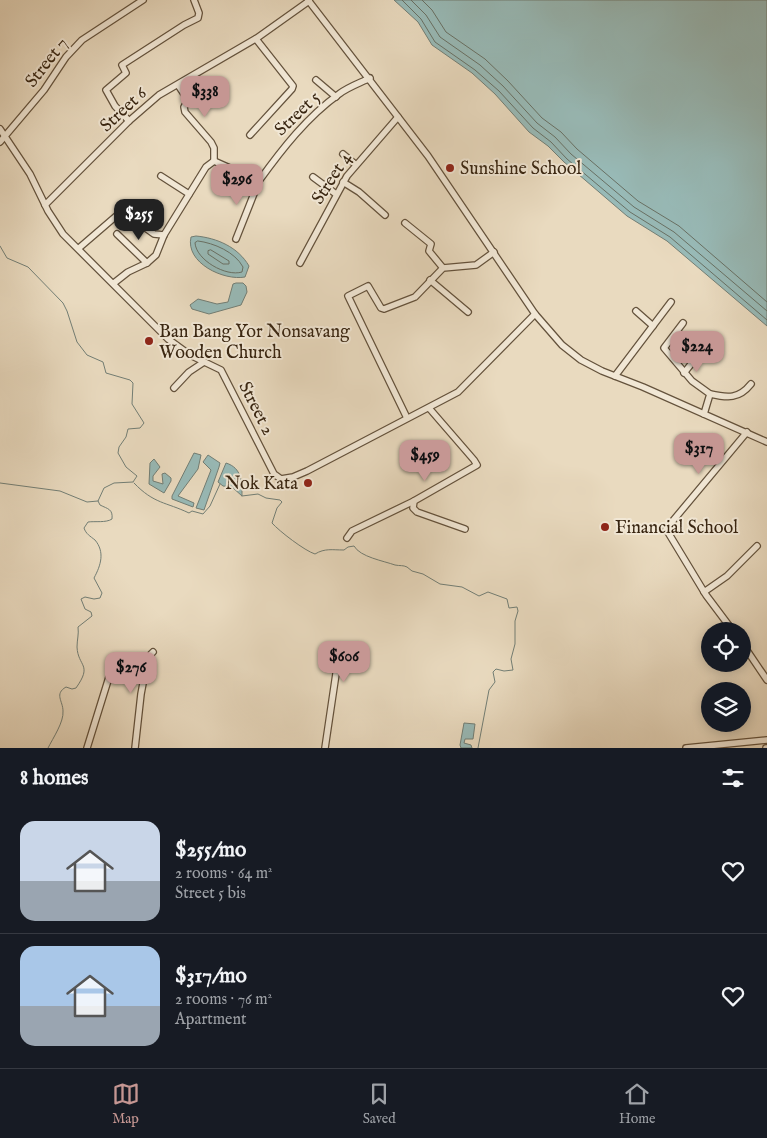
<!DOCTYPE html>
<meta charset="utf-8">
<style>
:root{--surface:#171b24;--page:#242831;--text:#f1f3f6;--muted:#9ea1a6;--line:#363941;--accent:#c59692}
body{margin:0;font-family:"IM FELL English",serif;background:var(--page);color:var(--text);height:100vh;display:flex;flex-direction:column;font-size:19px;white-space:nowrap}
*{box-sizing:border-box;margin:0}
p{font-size:16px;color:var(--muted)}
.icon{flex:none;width:28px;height:28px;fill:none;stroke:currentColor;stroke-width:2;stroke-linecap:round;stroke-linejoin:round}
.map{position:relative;height:748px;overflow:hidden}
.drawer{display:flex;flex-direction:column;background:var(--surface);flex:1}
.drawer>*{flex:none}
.controls{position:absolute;left:701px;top:622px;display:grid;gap:10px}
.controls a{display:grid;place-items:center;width:50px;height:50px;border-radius:50%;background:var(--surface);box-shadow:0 2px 12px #0003;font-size:25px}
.price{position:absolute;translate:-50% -42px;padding:0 11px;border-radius:10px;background:var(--accent);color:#111;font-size:16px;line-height:32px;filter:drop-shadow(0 1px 2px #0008)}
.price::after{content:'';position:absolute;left:50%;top:30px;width:15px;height:11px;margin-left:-8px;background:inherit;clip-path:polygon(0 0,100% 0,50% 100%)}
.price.on{background:#222;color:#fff}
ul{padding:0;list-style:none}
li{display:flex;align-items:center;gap:15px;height:125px;padding:0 20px}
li+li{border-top:1px solid var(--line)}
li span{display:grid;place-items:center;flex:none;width:140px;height:100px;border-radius:15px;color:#555}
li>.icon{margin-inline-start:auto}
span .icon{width:60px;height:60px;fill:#fffc;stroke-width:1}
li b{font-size:21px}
h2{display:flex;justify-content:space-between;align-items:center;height:60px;padding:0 20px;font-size:21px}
.tab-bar{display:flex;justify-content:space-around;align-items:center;height:70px;border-top:1px solid var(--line);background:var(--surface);font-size:14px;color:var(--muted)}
.tab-bar a{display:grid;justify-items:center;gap:2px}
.tab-bar .on{color:var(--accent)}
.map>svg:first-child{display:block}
.water{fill:#98bab7;stroke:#727e75}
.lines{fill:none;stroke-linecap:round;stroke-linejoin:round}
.shore{stroke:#687064;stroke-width:1}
.stream{stroke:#727e75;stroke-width:1}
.minor-casing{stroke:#64523c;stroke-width:8}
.minor{stroke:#f1e7d5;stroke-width:5.5}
.poi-dot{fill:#8f2418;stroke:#f1e7d5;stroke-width:2}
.labels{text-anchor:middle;stroke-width:4;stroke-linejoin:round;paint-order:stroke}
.street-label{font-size:18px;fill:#382511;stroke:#f1e7d5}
.poi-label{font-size:18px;fill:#382511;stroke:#f1e7d5;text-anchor:start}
</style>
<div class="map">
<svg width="767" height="748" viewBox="0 0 767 748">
<rect width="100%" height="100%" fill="#e9dabf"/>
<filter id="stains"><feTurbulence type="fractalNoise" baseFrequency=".004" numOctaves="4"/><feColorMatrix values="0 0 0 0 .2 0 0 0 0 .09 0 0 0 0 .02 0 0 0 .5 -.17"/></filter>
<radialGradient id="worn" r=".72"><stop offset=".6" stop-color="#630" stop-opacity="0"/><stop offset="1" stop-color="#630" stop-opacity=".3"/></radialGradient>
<g class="water">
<path d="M394,0H767V326L667,241L627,216L564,162L548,146L529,132L495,94L472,73L432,45L418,22Z"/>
<path d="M196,236C217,238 238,247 249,266L245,277C224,281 185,263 191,237Z"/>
<path d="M236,283H243L246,286L247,292L241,305L209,314L192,309L190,305L198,299L217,304L228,302L233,284Z"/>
<path d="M194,453L201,455L198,469L178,496L194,503L193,507L172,499V496Z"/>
<path d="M208,455L220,463L219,467L204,510L196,508L211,470L203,462Z"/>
<path d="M154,459L160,467L153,476V481L163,484L162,474L165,473L171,478V481L164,493L149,484L150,463Z"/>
<path d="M226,463C242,468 242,482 242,496L232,487L223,486L218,482Z"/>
<path d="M464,723L475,724L473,739H465L464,743L471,745L472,748H461L460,745Z"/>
</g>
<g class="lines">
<g class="shore">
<path d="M402,0L421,19L435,42L475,70L499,91L533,128L551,142L567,159L630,212L670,237L767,320"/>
<path d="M411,0L426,15L440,37L480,65L503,86L537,123L555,137L571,154L634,207L674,232L767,311"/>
<path d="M422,0L432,10L446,32L485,59L508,81L542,118L561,132L577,149L638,201L679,226L767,302"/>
<path d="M198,241C214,243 235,252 243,267L242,272C226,277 196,260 195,243Z"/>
<path d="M211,250L229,261V264H223L208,254V251Z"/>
</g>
<g class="stream">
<path d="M0,246L7,258L28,267L63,303L67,311L77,342L87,355L103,362L106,373L130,380L133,383L132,404L144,423L140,428L128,429L126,437L119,447L118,453L126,467L137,476L133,482L114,483L104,488L98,501L100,505C108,509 113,509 112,519C106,523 95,521 88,522L84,528C86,534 90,536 95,540C105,552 101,565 94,578L102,593L100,598L94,599L85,597L81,599L85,609L91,612L92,616L78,627C79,634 77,640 77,647C78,667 93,664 76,688L72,689L66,687C54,694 63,701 63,711C64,722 53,738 48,748"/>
<path d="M0,483L60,491L87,502L98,501"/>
<path d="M134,483C154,504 166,502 189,513L192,511L203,514L210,506L220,484"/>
<path d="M242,496L258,494L266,498L280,500L282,502L277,508L272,523C279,531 305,551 315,554C325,548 332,550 344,550L348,547L354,546C360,557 384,561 395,565C400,566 403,565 407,567L412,571L423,574L440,584L462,587L479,596L488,592L507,599L509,608L517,607L518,611L515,621V644L511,659L513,670L504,671L496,669L493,672L495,682L489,690L478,748"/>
</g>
<g class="minor-casing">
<g id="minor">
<path d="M308,0L428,156L535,314L562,345L581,360L602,371L643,387L767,442"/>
<path d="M316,80L336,97"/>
<path d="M178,85L188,100L184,107L185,112L211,142L214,148V161"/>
<path d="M129,121L115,106L106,90L126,73L122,65L184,25L198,18L199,13L194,0"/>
<path d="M0,129L30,174L48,211L63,234L168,339L190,355L221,370L274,474L281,479L293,477L307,471L458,392L535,314"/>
<path d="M250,135L292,89L293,86L256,39"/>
<path d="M0,142L44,90L66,57L82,40L143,0"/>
<path d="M343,154L355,164"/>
<path d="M161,176L189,194"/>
<path d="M313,177L336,194"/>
<path d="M343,182L359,192L385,215"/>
<path d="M45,205L129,121L159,95L257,38L309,1"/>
<path d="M405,223L431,244L429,251L443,268"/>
<path d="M117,234L147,263"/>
<path d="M236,239L259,181"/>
<path d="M79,248L122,211L154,234L164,235"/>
<path d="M300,263L347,176L398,117"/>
<path d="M430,280L468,312"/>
<path d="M114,283L128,272L147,263L156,255L164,235L206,167L214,161L259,181C282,149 307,117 339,94C348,87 360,83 370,78"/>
<path d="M636,311L653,326"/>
<path d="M683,323L664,348L692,381L710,394L704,414"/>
<path d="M684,373L707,344"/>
<path d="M615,376L671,302"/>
<path d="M174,388L189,372L204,362"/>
<path d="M710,394C728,398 739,399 751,384"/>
<path d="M429,408L474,460L477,465L414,501L413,508L417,512L465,529"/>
<path d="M407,418L348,296L368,286L381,308L384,309L415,297L443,268L476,265L494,252"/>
<path d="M347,538L352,531L414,501"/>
<path d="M704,592L727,576L757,546"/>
<path d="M733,631L706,595L666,529L747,432"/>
<path d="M742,643L767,680"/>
<path d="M87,748L114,661"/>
<path d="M135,748L141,694L148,657L153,652"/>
<path d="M325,748L337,667"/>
<path d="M686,748L767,740"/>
<path d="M766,748H767"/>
</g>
</g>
<use href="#minor" class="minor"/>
</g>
<g class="poi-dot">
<circle cx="450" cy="168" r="5"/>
<circle cx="149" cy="341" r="5"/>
<circle cx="308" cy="483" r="5"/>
<circle cx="605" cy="527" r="5"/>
</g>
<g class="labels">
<g class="street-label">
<text transform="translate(46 62) rotate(-52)" y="6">Street 7</text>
<text transform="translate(123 109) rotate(-43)" y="6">Street 6</text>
<text transform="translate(297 113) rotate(-44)" y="6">Street 5</text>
<text transform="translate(331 178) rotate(-57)" y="6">Street 4</text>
<text transform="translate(257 408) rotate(63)" y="6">Street 2</text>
</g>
<g class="poi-label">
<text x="460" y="174">Sunshine School</text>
<text x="159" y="337">Ban Bang Yor Nonsavang<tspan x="159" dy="21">Wooden Church</tspan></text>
<text x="298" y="489" text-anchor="end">Nok Kata</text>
<text x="615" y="533">Financial School</text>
</g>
</g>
<rect width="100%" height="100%" filter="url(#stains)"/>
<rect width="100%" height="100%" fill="url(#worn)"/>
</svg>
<div class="controls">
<a><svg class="icon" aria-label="locate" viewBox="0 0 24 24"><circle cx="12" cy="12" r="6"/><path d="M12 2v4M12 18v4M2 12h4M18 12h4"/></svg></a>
<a><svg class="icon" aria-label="layers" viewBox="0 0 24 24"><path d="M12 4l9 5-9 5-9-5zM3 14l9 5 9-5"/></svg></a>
</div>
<b class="price" style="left:205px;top:118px">$338</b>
<b class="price" style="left:237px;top:206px">$296</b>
<b class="price on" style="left:139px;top:241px">$255</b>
<b class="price" style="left:697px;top:373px">$224</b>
<b class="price" style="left:699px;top:475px">$317</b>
<b class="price" style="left:425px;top:482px">$459</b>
<b class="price" style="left:344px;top:683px">$606</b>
<b class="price" style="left:131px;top:694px">$276</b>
</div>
<section class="drawer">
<h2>8 homes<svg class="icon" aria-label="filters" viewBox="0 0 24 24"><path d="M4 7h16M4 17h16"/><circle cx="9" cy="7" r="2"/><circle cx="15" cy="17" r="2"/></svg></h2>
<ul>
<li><span style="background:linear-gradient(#c9d6e8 60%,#9aa5b1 0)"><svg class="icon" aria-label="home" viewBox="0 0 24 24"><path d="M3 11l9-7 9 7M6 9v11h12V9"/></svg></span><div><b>$255/mo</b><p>2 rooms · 64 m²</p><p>Street 5 bis</p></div><svg class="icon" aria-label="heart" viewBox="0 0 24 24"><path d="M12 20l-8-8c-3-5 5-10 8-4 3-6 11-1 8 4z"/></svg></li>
<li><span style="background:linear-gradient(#a9c7e8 60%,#9aa5b1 0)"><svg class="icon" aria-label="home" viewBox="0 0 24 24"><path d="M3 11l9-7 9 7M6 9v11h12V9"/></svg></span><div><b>$317/mo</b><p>2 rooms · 76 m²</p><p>Apartment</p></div><svg class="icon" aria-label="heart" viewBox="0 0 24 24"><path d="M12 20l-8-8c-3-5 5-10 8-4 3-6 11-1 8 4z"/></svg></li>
</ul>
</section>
<nav class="tab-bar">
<a class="on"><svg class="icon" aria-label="map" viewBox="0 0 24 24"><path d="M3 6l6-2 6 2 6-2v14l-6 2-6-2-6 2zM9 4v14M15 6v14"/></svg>Map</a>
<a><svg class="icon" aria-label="saved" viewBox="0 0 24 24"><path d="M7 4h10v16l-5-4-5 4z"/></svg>Saved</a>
<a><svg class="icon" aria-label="home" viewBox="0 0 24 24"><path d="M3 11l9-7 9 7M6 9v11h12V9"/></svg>Home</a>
</nav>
